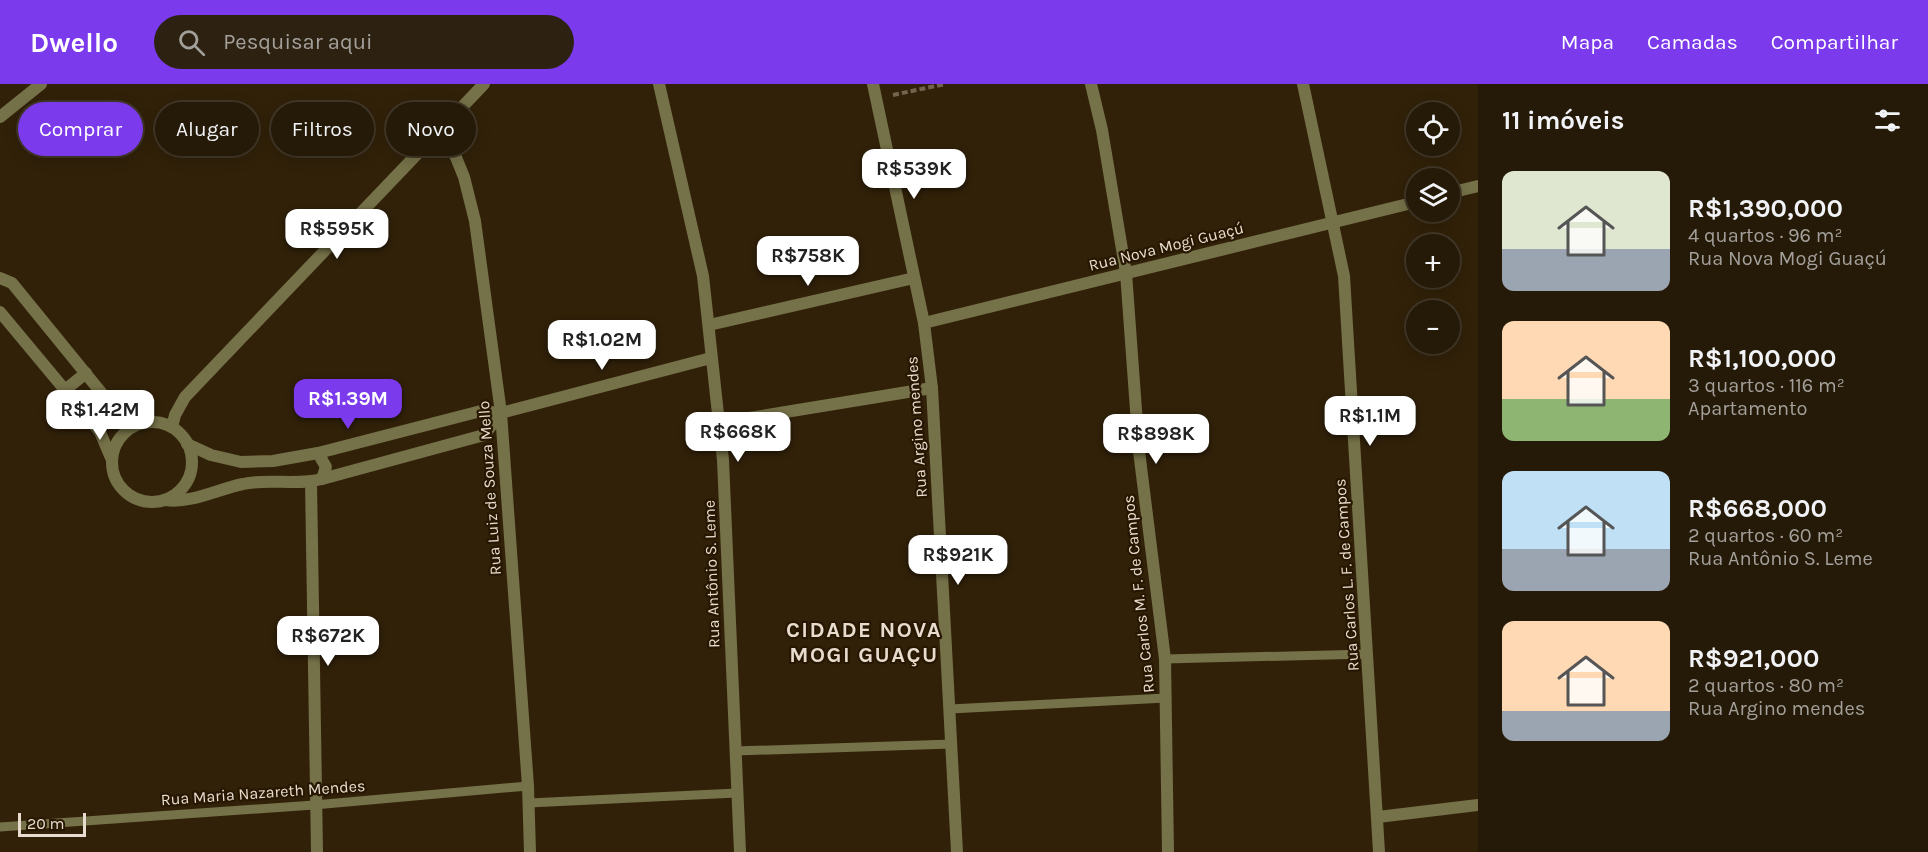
<!DOCTYPE html>
<html lang="pt">
<meta charset="utf-8">
<style>
:root{--surface:#251907;--page:#2d2211;--text:#f1f3f6;--muted:#a3a09b;--line:#423828;--accent:#7c3aed}
body{margin:0;font-family:Karla,sans-serif;background:var(--page);color:var(--text);height:100vh;display:flex;flex-direction:column;font-size:22px;white-space:nowrap}
*{box-sizing:border-box;margin:0}
p{font-size:20px;color:var(--muted)}
.icon{flex:none;width:33px;height:33px;fill:none;stroke:currentColor;stroke-width:2;stroke-linecap:round;stroke-linejoin:round}
.map{position:relative;flex:1;overflow:hidden}
.panel{display:flex;flex-direction:column;background:var(--surface);width:450px}
.panel>*{flex:none}
.banner{position:absolute;left:18px;top:18px;width:570px;height:54px;display:flex;gap:12px}
.fabs{position:absolute;left:1406px;top:18px;display:grid;gap:12px}
.fabs a{display:grid;place-items:center;width:54px;height:54px;border-radius:50%;background:var(--surface);box-shadow:0 3px 15px #0003,0 0 0 2px var(--line);font-size:30px}
.scale{position:absolute;left:18px;bottom:15px;width:68px;box-sizing:border-box;padding-left:6px;border:3px solid #e7dcce;border-top:0;font-size:16px;line-height:21px;white-space:nowrap;color:#e7dcce;-webkit-text-stroke:4px #271701;paint-order:stroke}
.price{position:absolute;translate:-50% -51px;padding:0 14px;border-radius:12px;background:#fff;color:#222;font-size:20px;line-height:39px;filter:drop-shadow(0 2px 3px #0008)}
.price::after{content:'';position:absolute;left:50%;top:36px;width:18px;height:14px;margin-left:-9px;background:inherit;clip-path:polygon(0 0,100% 0,50% 100%)}
.price.active{background:var(--accent);color:#fff}
ul{padding:0;list-style:none}
li{display:flex;align-items:center;gap:18px;height:150px;padding:0 24px}
li span{display:grid;place-items:center;flex:none;width:168px;height:120px;border-radius:12px;color:#555}
li>.icon{margin-inline-start:auto}
span .icon{width:72px;height:72px;fill:#fffc;stroke-width:1}
li b{font-size:26px}
h2{display:flex;justify-content:space-between;align-items:center;height:72px;padding:0 24px;font-size:26px}
.chip{padding:0 21px;border-radius:27px;background:var(--surface);box-shadow:0 3px 15px #0003,0 0 0 2px var(--line);font-size:21px;line-height:54px}
.chip.active{background:var(--accent);color:#fff}
header{display:flex;align-items:center;gap:36px;box-sizing:border-box;height:84px;padding:0 30px;background:var(--accent);color:#fff}
header strong{font-size:28px}
nav{display:flex;gap:33px;margin-inline-start:auto;font-size:21px}
.search{width:420px;height:54px;background:var(--page);display:flex;align-items:center;gap:15px;box-sizing:border-box;padding:0 21px;border-radius:33px;color:var(--muted);font-size:22px}
main{display:flex;flex:1;min-height:0}
.map>svg:first-child{display:block}
.lines{fill:none;stroke-linecap:round;stroke-linejoin:round}
.path{stroke:#736450;stroke-width:4;stroke-dasharray:6 3;stroke-linecap:butt}
.service{stroke:#757148;stroke-width:9}
.minor{stroke:#757148;stroke-width:12}
.labels{text-anchor:middle;stroke-width:4.5;stroke-linejoin:round;paint-order:stroke}
.street-label{font-size:16px;fill:#e7dcce;stroke:#271701}
.district-label{font-size:22px;font-weight:bold;letter-spacing:1.5px;fill:#e7dcce;stroke:#271701}
</style>
<header>
<strong>Dwello</strong>
<div class="search"><svg class="icon" aria-label="search" viewBox="0 0 24 24"><circle cx="10" cy="10" r="6"/><path d="M15 15l6 6"/></svg>Pesquisar aqui</div>
<nav><a>Mapa</a><a>Camadas</a><a>Compartilhar</a></nav>
</header>
<main>
<div class="map">
<svg width="1478" height="768" viewBox="0 0 1478 768">
<rect width="100%" height="100%" fill="#312109"/>
<g class="lines">
<path class="path" d="M893,11L945,0"/>
<g class="service">
<path d="M1165,575L1368,570"/>
<path d="M950,625L1166,614"/>
<path d="M735,667L952,660"/>
<path d="M529,719L737,709"/>
<path d="M0,743L314,721L528,702"/>
</g>
<g class="minor">
<path d="M659,0L703,192L723,376L740,768"/>
<path d="M873,0L924,239L932,304L957,768"/>
<path d="M1091,0L1102,46L1126,189L1139,367L1165,575L1168,768"/>
<path d="M1303,0L1344,192L1379,768"/>
<path d="M0,33L41,0"/>
<path d="M439,47L455,71L464,93L475,137L501,329L528,702L530,768"/>
<path d="M1449,109L1478,102"/>
<path d="M0,194L12,199L104,312L115,324L138,340"/>
<path d="M0,228L100,348L111,374"/>
<path d="M924,239L1416,118"/>
<path d="M709,241L914,194"/>
<path d="M65,306L86,289"/>
<circle cx="152" cy="378" r="40"/>
<path d="M719,339L932,304"/>
<path d="M172,343L175,331L185,313L484,0"/>
<path d="M187,360L211,371L241,378L273,377L318,369L481,327L501,329L711,274"/>
<path d="M318,369L326,383L322,395"/>
<path d="M311,398L317,768"/>
<path d="M165,416C191,420 218,405 243,400C269,394 296,402 322,395L484,351L501,329"/>
<path d="M1378,733L1478,721"/>
</g>
</g>
<g class="labels">
<g class="street-label">
<text transform="translate(1166 162) rotate(-14)" y="6">Rua Nova Mogi Guaçú</text>
<text transform="translate(916 343) rotate(-94)" y="6">Rua Argino mendes</text>
<text transform="translate(489 404) rotate(-94)" y="6">Rua Luiz de Souza Mello</text>
<text transform="translate(711 490) rotate(-92)" y="6">Rua Antônio S. Leme</text>
<text transform="translate(1346 491) rotate(-94)" y="6">Rua Carlos L. F. de Campos</text>
<text transform="translate(1138 510) rotate(-96)" y="6">Rua Carlos M. F. de Campos</text>
<text transform="translate(263 708) rotate(-4)" y="6">Rua Maria Nazareth Mendes</text>
</g>
<g class="district-label">
<text x="864" y="553">CIDADE NOVA<tspan x="864" dy="25">MOGI GUAÇU</tspan></text>
</g>
</g>
</svg>
<div class="fabs">
<a><svg class="icon" aria-label="locate" viewBox="0 0 24 24"><circle cx="12" cy="12" r="6"/><path d="M12 2v4M12 18v4M2 12h4M18 12h4"/></svg></a>
<a><svg class="icon" aria-label="layers" viewBox="0 0 24 24"><path d="M12 4l9 5-9 5-9-5zM3 14l9 5 9-5"/></svg></a>
<a>+</a>
<a>−</a>
</div>
<div class="scale">20 m</div>
<b class="price" style="left:914px;top:116px">R$539K</b>
<b class="price" style="left:337px;top:176px">R$595K</b>
<b class="price" style="left:808px;top:203px">R$758K</b>
<b class="price" style="left:602px;top:287px">R$1.02M</b>
<b class="price active" style="left:348px;top:346px">R$1.39M</b>
<b class="price" style="left:100px;top:357px">R$1.42M</b>
<b class="price" style="left:1370px;top:363px">R$1.1M</b>
<b class="price" style="left:738px;top:379px">R$668K</b>
<b class="price" style="left:1156px;top:381px">R$898K</b>
<b class="price" style="left:958px;top:502px">R$921K</b>
<b class="price" style="left:328px;top:583px">R$672K</b>
<div class="banner">
<a class="chip active">Comprar</a>
<a class="chip">Alugar</a>
<a class="chip">Filtros</a>
<a class="chip">Novo</a>
</div>
</div>
<section class="panel">
<h2>11 imóveis<svg class="icon" aria-label="filters" viewBox="0 0 24 24"><path d="M4 7h16M4 17h16"/><circle cx="9" cy="7" r="2"/><circle cx="15" cy="17" r="2"/></svg></h2>
<ul>
<li><span style="background:linear-gradient(#dfe7d0 65%,#9aa5b1 0)"><svg class="icon" aria-label="home" viewBox="0 0 24 24"><path d="M3 11l9-7 9 7M6 9v11h12V9"/></svg></span><div><b>R$1,390,000</b><p>4 quartos · 96 m²</p><p>Rua Nova Mogi Guaçú</p></div></li>
<li><span style="background:linear-gradient(#ffd9b3 65%,#8fb573 0)"><svg class="icon" aria-label="home" viewBox="0 0 24 24"><path d="M3 11l9-7 9 7M6 9v11h12V9"/></svg></span><div><b>R$1,100,000</b><p>3 quartos · 116 m²</p><p>Apartamento</p></div></li>
<li><span style="background:linear-gradient(#bfe0f5 65%,#9aa5b1 0)"><svg class="icon" aria-label="home" viewBox="0 0 24 24"><path d="M3 11l9-7 9 7M6 9v11h12V9"/></svg></span><div><b>R$668,000</b><p>2 quartos · 60 m²</p><p>Rua Antônio S. Leme</p></div></li>
<li><span style="background:linear-gradient(#ffd9b3 75%,#9aa5b1 0)"><svg class="icon" aria-label="home" viewBox="0 0 24 24"><path d="M3 11l9-7 9 7M6 9v11h12V9"/></svg></span><div><b>R$921,000</b><p>2 quartos · 80 m²</p><p>Rua Argino mendes</p></div></li>
</ul>
</section>
</main>
